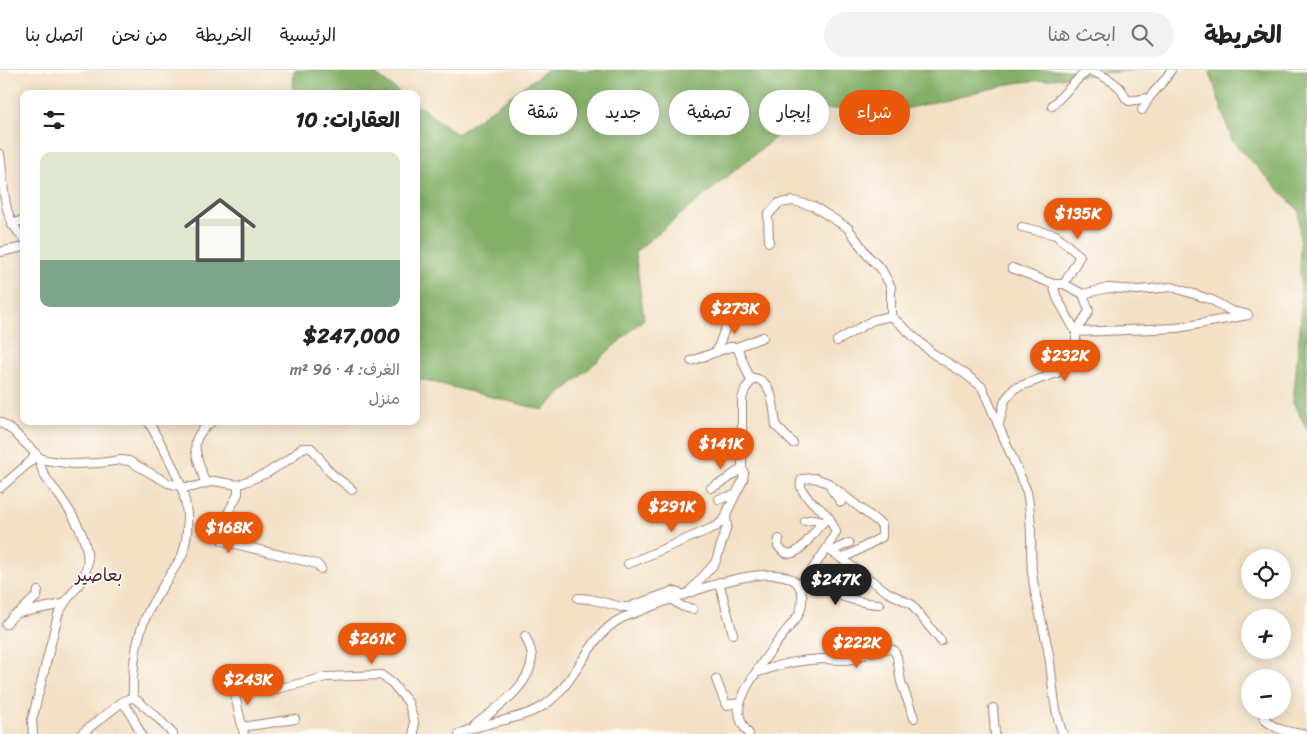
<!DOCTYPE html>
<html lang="ar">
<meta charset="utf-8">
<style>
:root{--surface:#fff;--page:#f2f2f2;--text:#222;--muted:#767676;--line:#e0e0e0;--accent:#ea580c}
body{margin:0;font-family:Sriracha,"Playpen Sans Arabic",sans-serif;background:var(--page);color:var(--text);direction:rtl;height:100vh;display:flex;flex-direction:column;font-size:19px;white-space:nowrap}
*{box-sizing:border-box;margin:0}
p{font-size:16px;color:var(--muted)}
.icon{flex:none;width:28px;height:28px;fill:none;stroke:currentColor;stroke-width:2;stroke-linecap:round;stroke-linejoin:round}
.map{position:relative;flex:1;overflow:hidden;direction:ltr}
.panel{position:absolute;left:20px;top:20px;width:400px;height:335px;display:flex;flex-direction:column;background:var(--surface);border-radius:10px;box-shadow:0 2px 12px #0003;direction:rtl}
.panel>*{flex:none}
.top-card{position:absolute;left:435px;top:20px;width:475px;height:45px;direction:rtl;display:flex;gap:10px}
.tools{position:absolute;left:1241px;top:479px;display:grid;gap:10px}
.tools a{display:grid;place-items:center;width:50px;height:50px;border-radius:50%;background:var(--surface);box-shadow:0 2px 12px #0003;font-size:25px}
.price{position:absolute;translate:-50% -42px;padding:0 11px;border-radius:18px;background:var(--accent);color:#fff;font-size:16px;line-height:32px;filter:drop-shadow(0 1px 2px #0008)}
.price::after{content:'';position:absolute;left:50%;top:30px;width:15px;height:11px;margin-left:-8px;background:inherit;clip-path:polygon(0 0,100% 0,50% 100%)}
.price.current{background:#222;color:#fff}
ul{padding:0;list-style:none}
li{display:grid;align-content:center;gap:10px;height:265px;padding:0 20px}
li+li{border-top:1px solid var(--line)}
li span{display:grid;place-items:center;height:155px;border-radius:10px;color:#555}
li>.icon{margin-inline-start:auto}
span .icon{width:90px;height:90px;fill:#fffc;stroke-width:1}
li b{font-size:21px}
h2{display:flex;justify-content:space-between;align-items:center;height:60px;padding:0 20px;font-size:21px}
.tag{padding:0 18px;border-radius:22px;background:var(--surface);box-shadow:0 2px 12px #0003;font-size:18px;line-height:45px}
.tag.current{background:var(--accent);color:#fff}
header{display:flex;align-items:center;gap:30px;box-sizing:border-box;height:70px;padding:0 25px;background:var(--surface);border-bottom:1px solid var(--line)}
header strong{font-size:24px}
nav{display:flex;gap:28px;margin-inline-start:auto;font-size:18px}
.search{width:350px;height:45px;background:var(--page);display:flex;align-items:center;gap:12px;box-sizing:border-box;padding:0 18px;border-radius:28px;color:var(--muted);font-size:19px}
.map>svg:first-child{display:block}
.forest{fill:#84b068;stroke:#67684a}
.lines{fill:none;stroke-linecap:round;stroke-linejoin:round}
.minor-casing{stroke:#9e8078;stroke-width:10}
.minor{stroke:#fff;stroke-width:8}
.labels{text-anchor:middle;stroke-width:4;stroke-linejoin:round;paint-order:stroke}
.quarter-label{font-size:18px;fill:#4a1f2b;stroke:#fdfcf7}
</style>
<header>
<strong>الخريطة</strong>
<div class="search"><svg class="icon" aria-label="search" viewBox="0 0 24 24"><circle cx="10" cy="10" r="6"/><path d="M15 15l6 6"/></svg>ابحث هنا</div>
<nav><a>الرئيسية</a><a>الخريطة</a><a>من نحن</a><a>اتصل بنا</a></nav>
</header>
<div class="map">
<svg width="1307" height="664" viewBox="0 0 1307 664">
<rect width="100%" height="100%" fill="#fdfcf7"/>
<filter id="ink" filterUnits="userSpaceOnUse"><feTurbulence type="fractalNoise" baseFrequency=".02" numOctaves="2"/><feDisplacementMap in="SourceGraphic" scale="10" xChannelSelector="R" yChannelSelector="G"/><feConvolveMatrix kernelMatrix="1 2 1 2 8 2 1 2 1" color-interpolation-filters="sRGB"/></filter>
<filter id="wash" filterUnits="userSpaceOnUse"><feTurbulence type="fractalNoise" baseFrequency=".0096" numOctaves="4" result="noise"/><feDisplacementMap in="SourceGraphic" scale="20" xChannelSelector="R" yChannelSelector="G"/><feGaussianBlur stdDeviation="1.12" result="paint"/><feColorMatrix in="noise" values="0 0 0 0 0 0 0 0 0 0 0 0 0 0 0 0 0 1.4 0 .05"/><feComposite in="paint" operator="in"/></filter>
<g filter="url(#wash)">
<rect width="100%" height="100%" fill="#f3e0c5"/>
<g class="forest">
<path d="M294,0H370L402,24H293Z"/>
<path d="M547,0H1133L1015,13L905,39H810L635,182L644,249L543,340L416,308V34L457,64Z"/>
<path d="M1212,0H1307V360L1293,332L1301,247L1299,141L1232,71L1210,3Z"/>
</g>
</g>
<g filter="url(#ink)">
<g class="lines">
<g class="minor-casing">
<g id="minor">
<path d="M1052,36L1080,7L1089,0C1099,4 1112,10 1119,17C1124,22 1123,27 1129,31L1149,28L1166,8L1171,0"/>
<path d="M1142,40L1149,28"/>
<path d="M0,84C5,116 0,144 24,169"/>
<path d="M12,155L24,149"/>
<path d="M1022,157L1056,165L1080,186L1064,214"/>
<path d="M769,172L768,145L779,133L793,131L813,136L848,158L868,186L882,200L891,217V246L932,283L964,303L982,317L1027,422C1033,449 1030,476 1032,502C1035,530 1044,557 1049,585C1053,612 1053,639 1063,664"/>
<path d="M0,182L24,177"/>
<path d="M1012,198L1053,214"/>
<path d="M1083,224L1108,218L1138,220L1172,217L1212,230L1231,241L1245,244"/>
<path d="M1076,262L1177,258L1248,245"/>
<path d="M837,271L873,250L891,246"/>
<path d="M737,277L763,267"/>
<path d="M716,282L725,259"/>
<path d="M691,291L730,277H737L751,311"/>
<path d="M0,352L13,361L40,388L46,390L73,394L99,393L121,390L129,391L168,413L183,417H193L214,411L238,415L267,403L291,388L302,378H311C319,385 322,394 329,401C335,408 344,412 352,420"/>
<path d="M999,354L1005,330L1015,318L1057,303L1076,284V262L1057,228L1053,214H1064L1083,224L1089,241L1076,262"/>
<path d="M205,413C198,385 184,371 213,351"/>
<path d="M238,415V424L217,464L223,471L317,494L321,499"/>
<path d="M0,418L32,390L35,383"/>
<path d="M711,418L726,410L742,398"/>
<path d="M831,419L841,432"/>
<path d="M719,429L735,425"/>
<path d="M805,451L815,449L822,453"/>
<path d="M779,469L778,476C793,497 808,469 817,459C820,454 825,451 829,448"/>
<path d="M827,478L836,462C833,456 831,449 826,444C818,436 795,422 802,409L815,408L828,413L882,455V467L842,489"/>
<path d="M832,481L849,473"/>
<path d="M628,494L717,456L726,447"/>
<path d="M811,501C816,507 821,515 827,519C838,527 866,534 879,534"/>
<path d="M719,512L733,564"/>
<path d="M799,514L807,507L827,478L887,522L911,534L941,571"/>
<path d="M689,522L715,493L718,485L727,456L726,447L728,440L743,410L744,403L742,398V329L745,319L754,308C774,311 774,341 776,356L793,373"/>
<path d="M578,528L590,529L622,537H629L673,521L684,525"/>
<path d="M672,530L683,537L693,539"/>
<path d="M20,542L37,526L38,521"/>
<path d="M6,554L13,546L18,543L63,534"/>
<path d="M756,603C776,595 800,590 822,589C832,589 842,591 853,589C867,585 879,575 894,580L897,587L901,612L914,648"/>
<path d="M716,609L726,635L740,633"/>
<path d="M232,613L244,664"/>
<path d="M277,619L326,607L381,605L392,613L408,632L414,651V664"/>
<path d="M133,627C132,598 136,566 149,540C159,521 171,504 182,486C199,433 173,396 148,351"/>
<path d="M133,627L156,646L173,664"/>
<path d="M122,632L130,642L141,664"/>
<path d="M993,638L995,664"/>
<path d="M1268,640L1264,649C1276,660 1288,662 1303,664"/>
<path d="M474,656C494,639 530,618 532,588C532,581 528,572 525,566"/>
<path d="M242,657L295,649"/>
<path d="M33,664L32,650L58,545C65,527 84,515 87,496C91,473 72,443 59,425C51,415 39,402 40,388"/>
<path d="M81,664L122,632L133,627"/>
<path d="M459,664C487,650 526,651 550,631C579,607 589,565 622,548C652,537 786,477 801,520C804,529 802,537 798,546C782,566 741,615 739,640C739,650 743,657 749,664"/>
</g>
</g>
<use href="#minor" class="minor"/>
</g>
</g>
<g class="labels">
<g class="quarter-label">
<text x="99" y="511">بعاصير</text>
</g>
</g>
</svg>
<div class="tools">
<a><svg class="icon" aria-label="locate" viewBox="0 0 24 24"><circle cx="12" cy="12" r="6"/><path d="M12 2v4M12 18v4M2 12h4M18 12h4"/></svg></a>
<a>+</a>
<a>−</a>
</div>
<b class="price" style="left:1078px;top:170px">$135K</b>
<b class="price" style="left:735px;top:265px">$273K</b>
<b class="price" style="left:1065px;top:312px">$232K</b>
<b class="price" style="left:721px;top:400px">$141K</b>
<b class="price" style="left:672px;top:463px">$291K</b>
<b class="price" style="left:229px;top:484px">$168K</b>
<b class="price current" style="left:836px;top:536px">$247K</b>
<b class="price" style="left:372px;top:595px">$261K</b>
<b class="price" style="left:857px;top:599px">$222K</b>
<b class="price" style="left:248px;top:636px">$243K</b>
<div class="top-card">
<a class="tag current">شراء</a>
<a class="tag">إيجار</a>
<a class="tag">تصفية</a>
<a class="tag">جديد</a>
<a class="tag">شقة</a>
</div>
<section class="panel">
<h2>العقارات: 10<svg class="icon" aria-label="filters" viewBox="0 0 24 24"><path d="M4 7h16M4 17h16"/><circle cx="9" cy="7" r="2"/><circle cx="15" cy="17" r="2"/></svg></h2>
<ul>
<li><span style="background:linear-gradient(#dfe7d0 70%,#7fa58c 0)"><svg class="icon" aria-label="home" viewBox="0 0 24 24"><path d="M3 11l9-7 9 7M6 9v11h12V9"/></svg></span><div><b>$247,000</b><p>الغرف: 4 · 96 m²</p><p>منزل</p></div></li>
</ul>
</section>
</div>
